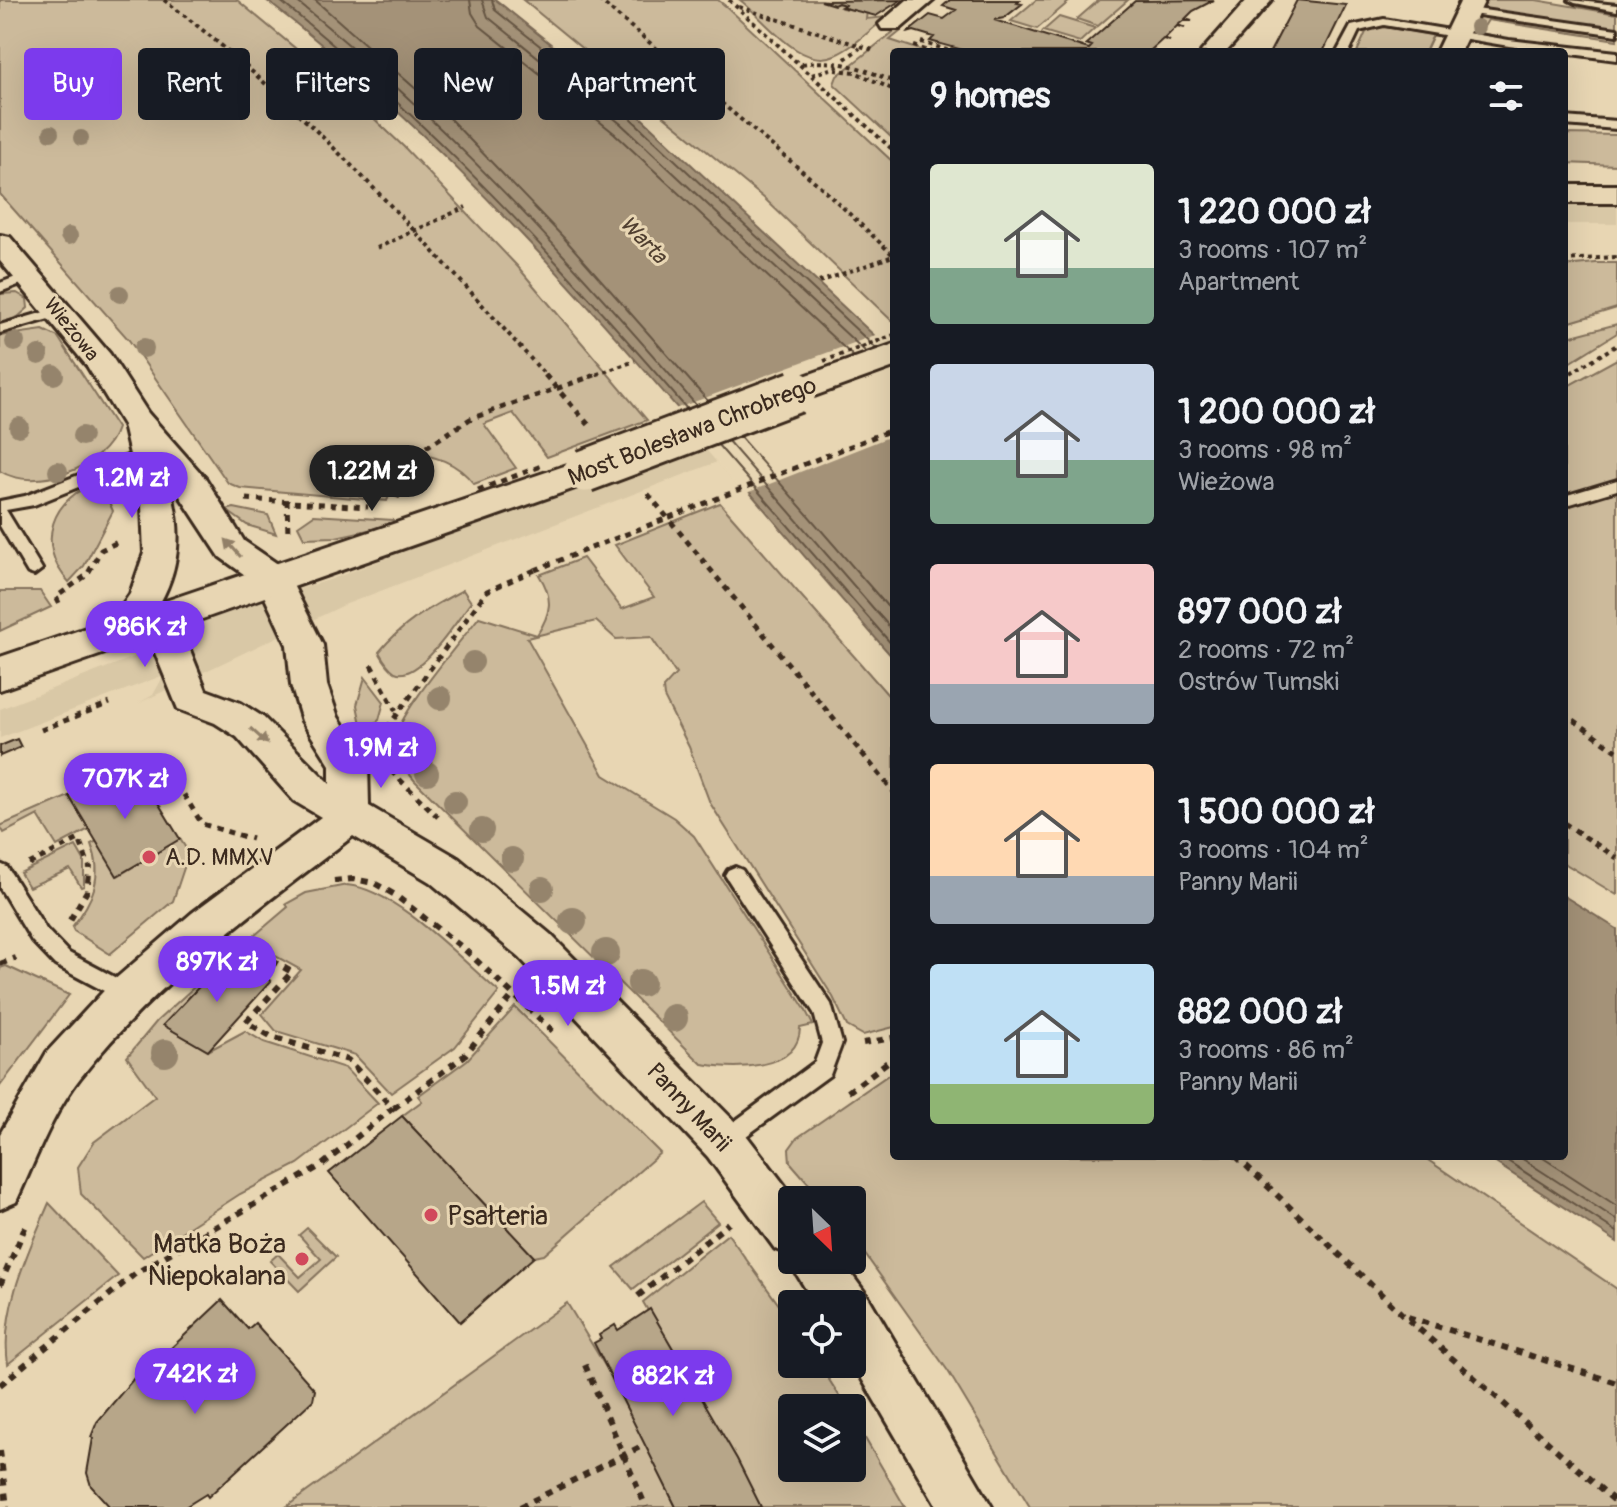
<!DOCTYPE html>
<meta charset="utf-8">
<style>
:root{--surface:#171b24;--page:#242831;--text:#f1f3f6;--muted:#9ea1a6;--accent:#7c3aed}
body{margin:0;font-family:Pangolin,sans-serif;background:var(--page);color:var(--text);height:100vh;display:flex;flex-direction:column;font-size:30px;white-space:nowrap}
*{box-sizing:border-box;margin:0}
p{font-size:26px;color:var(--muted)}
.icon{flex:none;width:44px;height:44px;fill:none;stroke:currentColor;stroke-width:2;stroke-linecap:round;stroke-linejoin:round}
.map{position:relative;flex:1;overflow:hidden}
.panel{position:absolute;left:890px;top:48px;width:678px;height:1112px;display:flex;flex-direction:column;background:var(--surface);border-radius:8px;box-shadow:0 8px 32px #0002}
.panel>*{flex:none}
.hud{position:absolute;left:24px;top:48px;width:746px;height:72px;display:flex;gap:16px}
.needle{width:52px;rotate:155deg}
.buttons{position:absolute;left:778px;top:1186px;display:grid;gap:16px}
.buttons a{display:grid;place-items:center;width:88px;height:88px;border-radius:8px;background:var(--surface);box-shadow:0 8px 32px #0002;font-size:40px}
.price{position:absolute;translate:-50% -68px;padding:0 18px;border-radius:28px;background:var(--accent);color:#fff;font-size:26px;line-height:52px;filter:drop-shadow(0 2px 4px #0008)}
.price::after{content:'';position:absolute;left:50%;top:48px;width:24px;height:18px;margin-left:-12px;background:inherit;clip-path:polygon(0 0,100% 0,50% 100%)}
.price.selected{background:#222;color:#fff}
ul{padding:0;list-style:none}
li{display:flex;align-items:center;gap:24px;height:200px;padding:0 40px}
li span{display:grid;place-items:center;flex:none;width:224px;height:160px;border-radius:8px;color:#555}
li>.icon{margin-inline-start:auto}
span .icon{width:96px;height:96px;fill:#fffc;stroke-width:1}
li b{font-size:34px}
h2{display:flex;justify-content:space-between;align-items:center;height:96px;padding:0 40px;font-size:34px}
.pill{padding:0 28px;border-radius:8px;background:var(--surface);box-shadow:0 8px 32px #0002;font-size:28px;line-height:72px}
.pill.selected{background:var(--accent);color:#fff}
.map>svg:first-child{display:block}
.built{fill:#d9c8a6}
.green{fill:#ccba9b;stroke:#84725c;stroke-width:2}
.water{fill:#a49278;stroke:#7a6854;stroke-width:2}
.pier{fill:#e8d6b3}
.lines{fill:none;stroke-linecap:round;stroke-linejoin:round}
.shore{stroke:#655442;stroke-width:2}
.building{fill:#b7a689;stroke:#3b2a1e;stroke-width:2}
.service-casing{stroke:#3b2a1e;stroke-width:6}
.minor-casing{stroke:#3b2a1e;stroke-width:6}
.tertiary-casing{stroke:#3b2a1e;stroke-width:6}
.path-far2{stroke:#3b2a1e;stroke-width:4;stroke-dasharray:4 4;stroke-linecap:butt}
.path-far1{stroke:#3b2a1e;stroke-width:5;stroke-dasharray:6 6;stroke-linecap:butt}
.path{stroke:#3b2a1e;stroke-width:6;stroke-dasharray:7 7;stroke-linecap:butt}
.service{fill:#e8d6b3;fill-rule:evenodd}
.minor{fill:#e8d6b3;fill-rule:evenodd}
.tertiary{fill:#e8d6b3;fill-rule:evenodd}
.tertiary-bridge-casing{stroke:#3b2a1e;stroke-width:47;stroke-linecap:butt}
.path-bridge-far1{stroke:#3b2a1e;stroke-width:4;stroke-dasharray:4 4;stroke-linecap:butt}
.path-bridge{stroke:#3b2a1e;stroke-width:5;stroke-dasharray:6 6;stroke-linecap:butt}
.tertiary-bridge{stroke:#e8d6b3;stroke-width:41}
.tree{fill:#95846c}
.oneway{fill:#928068}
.poi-dot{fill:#d1495b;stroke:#e8d6b3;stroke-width:3}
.labels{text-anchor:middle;stroke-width:6;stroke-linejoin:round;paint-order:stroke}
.far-street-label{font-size:20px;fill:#3b2a1e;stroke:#e8d6b3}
.far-water-label{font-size:22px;font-style:italic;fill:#503f30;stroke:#e8d6b3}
.street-label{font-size:24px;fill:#3b2a1e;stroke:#e8d6b3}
.poi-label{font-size:24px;fill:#3b2a1e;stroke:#e8d6b3;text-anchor:start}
.near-poi-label{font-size:28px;fill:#3b2a1e;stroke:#e8d6b3;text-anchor:start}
</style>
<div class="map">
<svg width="1617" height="1507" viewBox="0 0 1617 1507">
<rect width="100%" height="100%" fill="#e8d6b3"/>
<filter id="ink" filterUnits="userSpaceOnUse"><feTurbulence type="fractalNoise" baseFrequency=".0125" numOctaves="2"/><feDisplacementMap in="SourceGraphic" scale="16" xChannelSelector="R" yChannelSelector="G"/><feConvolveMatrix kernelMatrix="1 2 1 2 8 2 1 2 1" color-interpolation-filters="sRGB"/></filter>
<g filter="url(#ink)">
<g class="built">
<rect x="1564" y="203" width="53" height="21"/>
<path d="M894,366V394L344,605L139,703L153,695L164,675L0,738V709L152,650L131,646L102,650L329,580Z"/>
</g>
<g class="green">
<path d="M0,0H237L330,77L404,147L518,267L647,420L547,457L513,413L484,424L516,468L474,484C456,461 435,456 407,452L387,501L240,488L228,483L129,340L0,194Z"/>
<path d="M523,0H718L728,8L894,163V323L765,199Z"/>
<path d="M740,0H822L845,5L842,8L867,12L866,19L887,17C871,29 854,47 835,55C800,71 764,18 740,0Z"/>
<path d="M1036,0H1071L1037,29L1011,21Z"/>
<path d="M1099,0H1128L1098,26L1077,19Z"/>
<path d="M1483,0H1536L1617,14V40L1488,20L1480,33L1470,25Z"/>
<path d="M1059,17L1095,28L1080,42L1043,31Z"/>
<path d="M1379,26L1433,35L1425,52H1357L1366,32Z"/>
<path d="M897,29L901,31L890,40L927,52H894V140L834,84L837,76Z"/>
<path d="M1564,134L1617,135V165L1564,163Z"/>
<path d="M1596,263H1617V308L1567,323L1564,320V266Z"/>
<path d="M17,293L27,299L28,308L18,317L0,324V294Z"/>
<path d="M1617,324V333L1564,366V338Z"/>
<path d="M43,330L58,337L117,428C105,468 35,493 0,471V336Z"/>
<path d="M1617,359V895L1564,863V388Z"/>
<path d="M100,482L113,511L84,566L69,582C34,545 52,495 100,482Z"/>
<path d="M720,503L894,702V1027L863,1035L847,1026L833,997L710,803L689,747L664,697L663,688L676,674L651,637L616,639L596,621L527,638L604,775L674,818L694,836L805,1009L813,1025L800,1028C799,1072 733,1069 702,1064L415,781C405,769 395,758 395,742C394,718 462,640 479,617L537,635C551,613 554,598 539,575L583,558L622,609L654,597L615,545Z"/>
<path d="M234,508L268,515L276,534L247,525L226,510Z"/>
<path d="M314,515L393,520L396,524L336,537L304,538L298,526Z"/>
<path d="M463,590L471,602C458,619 419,683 395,672C388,668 383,659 379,652C402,624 430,607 463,590Z"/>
<path d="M0,591H40L51,607L0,631Z"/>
<path d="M365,677L384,702L379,720L363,734L357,705Z"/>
<path d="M69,796L89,829L57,846L38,815L4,833L0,826Z"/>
<path d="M180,839L189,853L173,901L110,954L74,931L72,927C93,901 104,876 91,844L97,841L118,876Z"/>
<path d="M76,846L84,860V886L81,887L70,869L29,887L20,873Z"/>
<path d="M347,885C396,889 461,960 499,992L455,1047L391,1093L355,1055L276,1031L262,1014L301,970L248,941L288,907L286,904L306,893Z"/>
<path d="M227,957L164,1025L208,1051L245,1031L264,1042L345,1068L378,1103L298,1164L240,1194L143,1257L81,1194L78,1167L94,1142L155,1096L127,1057L157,1021Z"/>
<path d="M6,966L69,995L0,1086V968Z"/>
<path d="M515,1007L660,1153L544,1255L534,1257L402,1116L422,1101L418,1096L467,1060Z"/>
<path d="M894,1071V1156H1422L1617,1289V1507H1030L948,1371L852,1236V1200H823L790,1162L789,1149L797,1138Z"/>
<path d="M701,1202L718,1222L633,1289L614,1267Z"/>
<path d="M49,1203L118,1276L8,1364C0,1310 28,1252 49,1203Z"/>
<path d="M307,1228L336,1257L299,1291L270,1261L278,1254L300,1277L321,1259L299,1235Z"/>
<path d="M728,1234L792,1323V1364H819L847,1408H792V1468H852V1416L905,1507H761L643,1302Z"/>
<path d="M567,1303L622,1394L676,1507H286Z"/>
</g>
<g class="water">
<path d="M266,0H496L633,110L894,354V659C693,433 507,185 266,0Z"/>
<path d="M1564,896L1617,929V1242L1485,1156H1564Z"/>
</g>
<path class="pier" d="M878,334L894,349V435L744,494L672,410Z"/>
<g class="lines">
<g class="shore">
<path d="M279,0C431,122 560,262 687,409"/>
<path d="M295,0C445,120 571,260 696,405"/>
<path d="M315,0L451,120L564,238L708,401"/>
<path d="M470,0L472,13L480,26L614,133L853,356"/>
<path d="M482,0L488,17L621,124L866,352"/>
<path d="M492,0L495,10L628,116L876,348"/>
<path d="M740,437L894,614"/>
<path d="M728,441L894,632"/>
<path d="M718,445L894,647"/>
<path d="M1500,1156L1617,1232"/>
<path d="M1518,1156L1617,1220"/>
<path d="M1540,1156L1617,1206"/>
</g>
</g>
<g class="building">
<path d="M901,0L876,16L841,7L845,5L838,3L834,5L821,1Z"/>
<path d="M950,0H1020L1017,3L1022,4L1004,18L994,20L1089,49L1092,46L1086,44L1135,1L1214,0L1193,11L1185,19L1192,21H1183L1178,25L1185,28L1177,26L1165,38L1170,41L1163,39L1151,50L1156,52H970L930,41L934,37L914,31L907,33L930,15L944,19L956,10L943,6Z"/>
<path d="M1297,0L1346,5L1323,52H1270Z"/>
<path d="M17,739L21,747L0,756V746Z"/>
<path d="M137,768L180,839L117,876L69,796L127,775L126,771Z"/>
<path d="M227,957L271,981L208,1051L163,1025Z"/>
<path d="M402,1116L534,1257L460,1322L329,1173Z"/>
<path d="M222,1300L248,1329L255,1323L315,1390L313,1400L208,1497L206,1494L185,1507H110L91,1486L87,1473L93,1438L91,1437L97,1422L134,1378L149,1369Z"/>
<path d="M650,1309L737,1459L761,1507H676L594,1343L601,1339L599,1335L615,1325L618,1330Z"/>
</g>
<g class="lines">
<g class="service-casing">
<g id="service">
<path d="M1569,0L1617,5V11L1575,3Z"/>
<path d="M1469,8L1617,29V35L1465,13V9Z"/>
<path d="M1384,19L1509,40L1617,52V60L1509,46L1384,25L1359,31L1349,52H1337L1351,26Z"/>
<path d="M1564,117L1617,121V129L1564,125Z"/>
<path d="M29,272L34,273V279L0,292V283Z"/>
<path d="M58,308L65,312L63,315L0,333V325Z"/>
<path d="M145,449L153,454L150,458L34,505L6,510L42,569L34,575L28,573L0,526V501L25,496Z"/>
<path d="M1617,480V490L1564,506V496Z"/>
<path d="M0,864L7,867L46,929L69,953L135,988L138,994L135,1000L128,1003L121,1000L55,965L32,941L0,888Z"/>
<path d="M735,867L742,870L831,1004L842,1043L830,1075L724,1152L716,1149L713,1142L716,1135L815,1062L822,1043L814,1013L725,875L728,870Z"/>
</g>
</g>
<g class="minor-casing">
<g id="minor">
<path d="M907,0H934L900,29H882L879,24Z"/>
<path d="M1247,0H1272L1226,52H1201Z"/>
<path d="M1461,0H1485L1460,52H1436Z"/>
<path d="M0,235L10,237L110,354L148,413L206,479L244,541L285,569L323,645L327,685L338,717L368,763L369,806L458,858L550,934L740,1127L796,1200H792V1260H841L869,1298L992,1507H937L852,1362V1304H815L788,1260L790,1255L775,1249L708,1157L520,958L430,882L353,836C257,910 156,981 80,1078C52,1114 35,1161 16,1202L0,1209V1134L47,1052L113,981L192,913L321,817L294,801L237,737L215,723L178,709L144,626C136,638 127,638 113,634L108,625L130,594L144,553L142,506L123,425L87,366L0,261ZM168,478L220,557L259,585L287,645L291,685L302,721L330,765V784L263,717L241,703L206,690L176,615L170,606L160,603C183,561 181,523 168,478Z"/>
</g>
</g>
<g class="tertiary-casing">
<g id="tertiary">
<rect x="1564" y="185" width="53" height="18"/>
<path d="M894,344V367L795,403L782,400L777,392L782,384Z"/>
<path d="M585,459L598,462L604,471L598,480L0,690V657Z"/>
</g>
</g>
<g class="path-far2">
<path d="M164,0C308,108 428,244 547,377"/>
<path d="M599,0L820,186L894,256"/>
<path d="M729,0L894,151"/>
<path d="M739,7L873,50"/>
<path d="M921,42L953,52"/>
<path d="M914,46L932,52"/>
<path d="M845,59L860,48"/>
<path d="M802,64C836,58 863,68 894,82"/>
<path d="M835,70L855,72L894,90"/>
<path d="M812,75L839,66"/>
<path d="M377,248L466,207"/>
<path d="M1564,260L1617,257"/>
<path d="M819,282L893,256"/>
<path d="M589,377L635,361"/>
<path d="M1564,377L1617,345"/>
</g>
<g class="path-far1">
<path d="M545,375L589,425"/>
<path d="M1564,377L1567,375"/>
<path d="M648,494L894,792"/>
<path d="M397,498L417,453L470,419L595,375"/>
<path d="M246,499L368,507"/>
<path d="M287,500L288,535"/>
<path d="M59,603L56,597L87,575L101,550L120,541"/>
<path d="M371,665L396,711"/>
<path d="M1564,713L1617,751"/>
<path d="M41,730L110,703"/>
<path d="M380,738L487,591L535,570"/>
<path d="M165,764L202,824L252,839"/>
<path d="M391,771L438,817"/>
<path d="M1564,823L1617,858"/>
<path d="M29,864L79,839L90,868"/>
</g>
<g class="path">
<path d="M334,881L353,879L374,883L395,895L463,948L556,1034"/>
<path d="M70,920L87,891L90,866"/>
<path d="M0,964L16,958"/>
<path d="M863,1043L894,1038"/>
<path d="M848,1092L894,1057"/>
<path d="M394,1108L464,1056L514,994"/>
<path d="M1236,1156L1404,1316L1617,1503"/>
<path d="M0,1285L27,1223"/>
<path d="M638,1296L729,1223"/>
<path d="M1408,1317L1617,1383"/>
<path d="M585,1365L646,1507"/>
<path d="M0,1385L136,1273L322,1165L393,1108L348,1060L272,1037L246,1022L292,972L245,946"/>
<path d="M0,1451L7,1507"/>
<path d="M520,1507L644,1445"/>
</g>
<use href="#service" class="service"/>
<use href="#minor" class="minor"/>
<use href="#tertiary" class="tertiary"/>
<g class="tertiary-bridge-casing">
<path id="tertiary-bridge" d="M585,471L795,392"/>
</g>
<path class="path-bridge-far1" d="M824,361L894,335"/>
<g class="path-bridge">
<path d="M478,490L544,465"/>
<path d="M535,570L894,429"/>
</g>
<use href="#tertiary-bridge" class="tertiary-bridge"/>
</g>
<g class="tree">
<circle cx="1477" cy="27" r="8"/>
<circle cx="51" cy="133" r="8"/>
<circle cx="81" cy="138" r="8"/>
<circle cx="69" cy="236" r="9"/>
<circle cx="120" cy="294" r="9"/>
<circle cx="15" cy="342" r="10"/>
<circle cx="144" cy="348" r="10"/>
<circle cx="39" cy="355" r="10"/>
<circle cx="54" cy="375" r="10"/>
<circle cx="19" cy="427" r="10"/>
<circle cx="82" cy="436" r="10"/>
<circle cx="58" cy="471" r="10"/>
<circle cx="473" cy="662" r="11"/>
<circle cx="440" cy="698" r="12"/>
<circle cx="416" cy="738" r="12"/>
<circle cx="427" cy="773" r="12"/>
<circle cx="455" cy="802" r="12"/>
<circle cx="482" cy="830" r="12"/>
<circle cx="512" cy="859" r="12"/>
<circle cx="542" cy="889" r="12"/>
<circle cx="573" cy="921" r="14"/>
<circle cx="606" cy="953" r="14"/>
<circle cx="641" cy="983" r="14"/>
<circle cx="674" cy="1018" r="14"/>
<circle cx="165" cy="1053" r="14"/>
</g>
<defs><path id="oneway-solid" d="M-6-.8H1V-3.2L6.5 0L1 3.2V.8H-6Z" transform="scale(2)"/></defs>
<g class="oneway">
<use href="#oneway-solid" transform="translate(233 548) rotate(-131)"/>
<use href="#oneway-solid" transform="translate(259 736) rotate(42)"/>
</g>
</g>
<g class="poi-dot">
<circle cx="149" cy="857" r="8"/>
<circle cx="431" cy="1215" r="8"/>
<circle cx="302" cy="1259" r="8"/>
</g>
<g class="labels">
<g class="far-street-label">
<text transform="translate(72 329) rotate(51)" y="7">Wieżowa</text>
</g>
<g class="far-water-label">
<text transform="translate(644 239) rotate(46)" y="8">Warta</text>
</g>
<g class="street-label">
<text transform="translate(692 431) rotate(-21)" y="8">Most Bolesława Chrobrego</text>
<text transform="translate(689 1107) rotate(47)" y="8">Panny Marii</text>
</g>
<g class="poi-label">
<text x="165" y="865">A.D. MMXV</text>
</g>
<g class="near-poi-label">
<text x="447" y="1225">Psałteria</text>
<text x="286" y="1253" text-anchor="end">Matka Boża<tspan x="286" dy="32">Niepokalana</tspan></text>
</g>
</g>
</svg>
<div class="buttons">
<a><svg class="needle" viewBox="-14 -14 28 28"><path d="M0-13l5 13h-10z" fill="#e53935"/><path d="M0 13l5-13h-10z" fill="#9ea1a6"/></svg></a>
<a><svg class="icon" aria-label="locate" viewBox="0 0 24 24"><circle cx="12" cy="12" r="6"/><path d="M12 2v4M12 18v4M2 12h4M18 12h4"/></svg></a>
<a><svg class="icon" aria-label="layers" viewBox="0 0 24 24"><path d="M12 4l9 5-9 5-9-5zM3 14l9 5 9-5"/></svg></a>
</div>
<b class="price selected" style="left:372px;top:513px">1.22M zł</b>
<b class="price" style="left:132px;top:520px">1.2M zł</b>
<b class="price" style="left:145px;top:669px">986K zł</b>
<b class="price" style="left:381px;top:790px">1.9M zł</b>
<b class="price" style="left:125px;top:821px">707K zł</b>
<b class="price" style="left:217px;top:1004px">897K zł</b>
<b class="price" style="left:568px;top:1028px">1.5M zł</b>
<b class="price" style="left:195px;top:1416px">742K zł</b>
<b class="price" style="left:673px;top:1418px">882K zł</b>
<div class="hud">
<a class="pill selected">Buy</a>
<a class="pill">Rent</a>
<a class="pill">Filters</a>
<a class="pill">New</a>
<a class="pill">Apartment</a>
</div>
<section class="panel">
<h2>9 homes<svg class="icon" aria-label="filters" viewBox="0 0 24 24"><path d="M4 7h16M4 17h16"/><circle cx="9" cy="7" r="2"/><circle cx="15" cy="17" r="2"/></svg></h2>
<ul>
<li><span style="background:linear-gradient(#dfe7d0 65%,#7fa58c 0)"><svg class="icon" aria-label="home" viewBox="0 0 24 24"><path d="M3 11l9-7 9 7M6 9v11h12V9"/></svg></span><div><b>1 220 000 zł</b><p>3 rooms · 107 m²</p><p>Apartment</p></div></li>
<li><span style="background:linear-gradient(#c9d6e8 60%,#7fa58c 0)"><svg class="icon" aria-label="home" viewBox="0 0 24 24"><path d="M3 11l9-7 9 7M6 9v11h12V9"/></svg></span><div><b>1 200 000 zł</b><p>3 rooms · 98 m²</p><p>Wieżowa</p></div></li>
<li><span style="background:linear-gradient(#f6c9c9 75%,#9aa5b1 0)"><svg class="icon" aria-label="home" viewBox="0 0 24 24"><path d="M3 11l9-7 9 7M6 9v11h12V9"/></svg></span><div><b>897 000 zł</b><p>2 rooms · 72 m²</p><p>Ostrów Tumski</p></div></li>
<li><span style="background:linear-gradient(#ffd9b3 70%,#9aa5b1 0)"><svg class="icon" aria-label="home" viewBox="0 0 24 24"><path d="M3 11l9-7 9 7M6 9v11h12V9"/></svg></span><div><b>1 500 000 zł</b><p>3 rooms · 104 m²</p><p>Panny Marii</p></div></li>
<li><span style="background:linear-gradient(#bfe0f5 75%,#8fb573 0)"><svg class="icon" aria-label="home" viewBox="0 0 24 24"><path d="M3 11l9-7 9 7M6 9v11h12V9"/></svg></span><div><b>882 000 zł</b><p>3 rooms · 86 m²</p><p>Panny Marii</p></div></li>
</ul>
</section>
</div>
